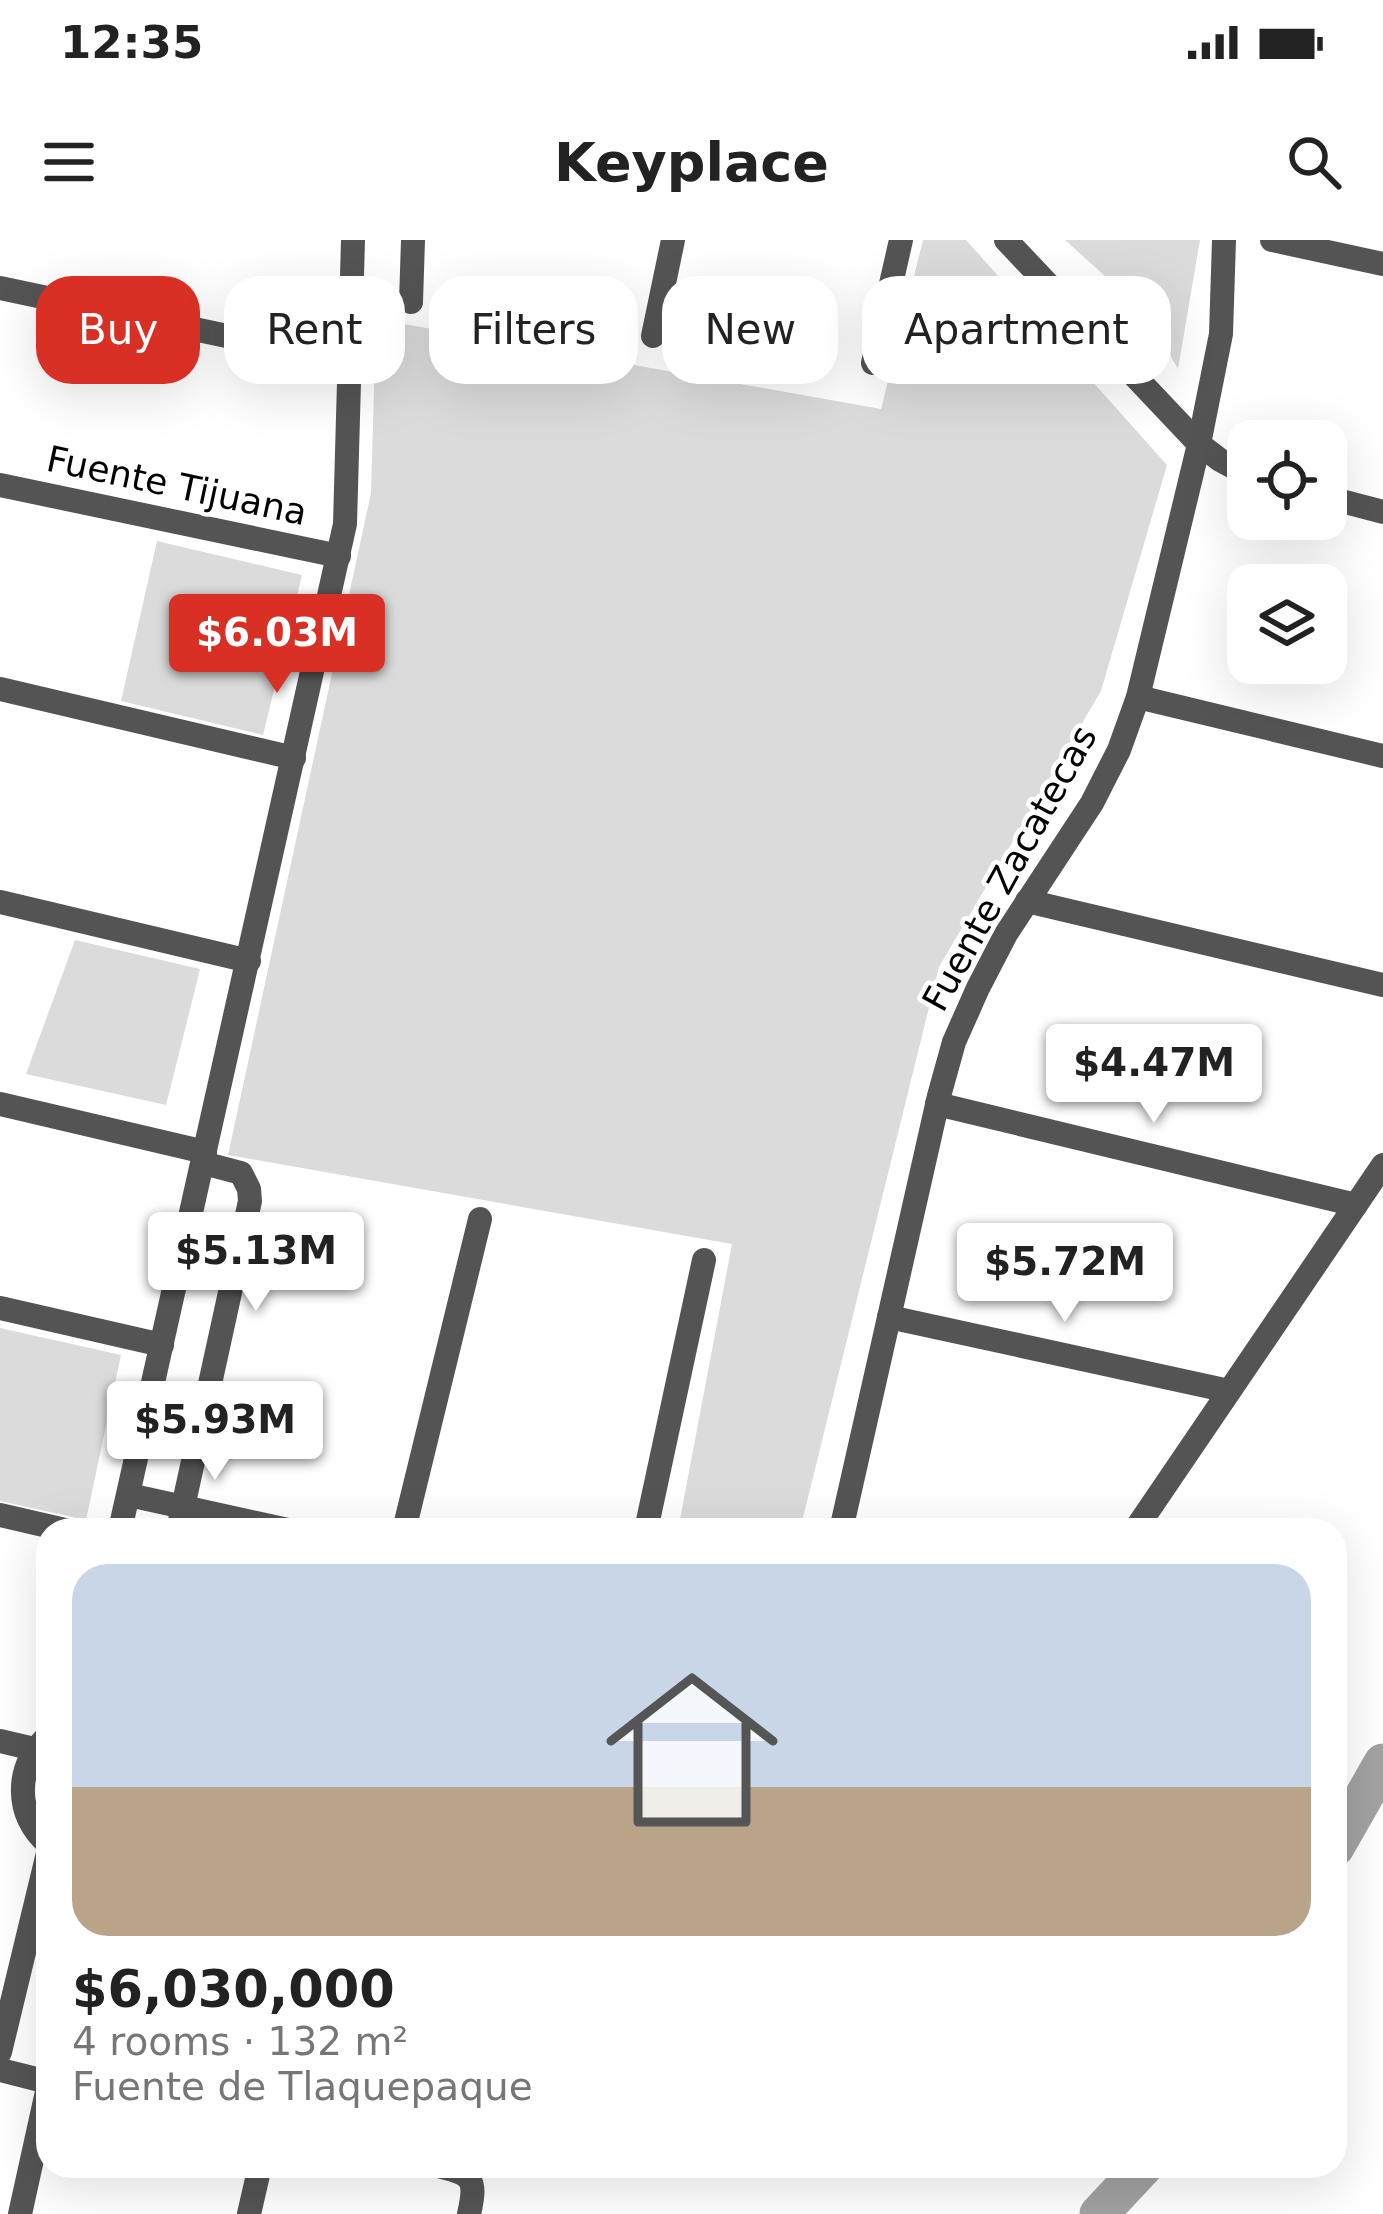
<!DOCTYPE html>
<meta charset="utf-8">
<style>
:root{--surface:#fff;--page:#f6f6f6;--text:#222;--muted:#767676;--accent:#d93025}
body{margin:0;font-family:"DejaVu Sans",sans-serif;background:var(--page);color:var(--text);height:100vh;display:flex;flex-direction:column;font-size:45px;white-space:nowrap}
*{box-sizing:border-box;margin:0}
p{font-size:39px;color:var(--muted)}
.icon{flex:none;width:66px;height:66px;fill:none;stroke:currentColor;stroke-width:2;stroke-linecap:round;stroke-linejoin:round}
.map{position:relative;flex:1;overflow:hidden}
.panel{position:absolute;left:36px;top:1278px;width:1311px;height:660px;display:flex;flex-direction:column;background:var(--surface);border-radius:36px;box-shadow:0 12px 48px #0002}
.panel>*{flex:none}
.banner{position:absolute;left:36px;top:36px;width:1311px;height:108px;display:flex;gap:24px}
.buttons{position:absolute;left:1227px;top:180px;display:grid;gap:24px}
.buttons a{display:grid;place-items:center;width:120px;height:120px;border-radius:24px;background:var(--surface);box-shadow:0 12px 48px #0002;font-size:60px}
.price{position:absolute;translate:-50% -102px;padding:0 27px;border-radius:12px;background:#fff;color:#222;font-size:39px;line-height:78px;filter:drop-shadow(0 3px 6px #0008)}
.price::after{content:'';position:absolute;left:50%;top:72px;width:36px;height:27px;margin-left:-18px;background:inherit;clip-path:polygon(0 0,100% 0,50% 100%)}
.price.on{background:var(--accent);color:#fff}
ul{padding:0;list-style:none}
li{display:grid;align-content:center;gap:24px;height:636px;padding:0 36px}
li span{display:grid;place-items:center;height:372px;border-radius:36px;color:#555}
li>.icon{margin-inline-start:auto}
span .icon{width:216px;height:216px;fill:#fffc;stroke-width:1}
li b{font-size:51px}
.chip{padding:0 42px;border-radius:36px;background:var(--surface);box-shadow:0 12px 48px #0002;font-size:42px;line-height:108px}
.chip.on{background:var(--accent);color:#fff}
.status{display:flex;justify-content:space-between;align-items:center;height:84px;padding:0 60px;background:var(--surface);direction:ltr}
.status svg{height:33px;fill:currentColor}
header{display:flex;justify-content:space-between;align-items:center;height:156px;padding:0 36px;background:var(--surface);font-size:54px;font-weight:600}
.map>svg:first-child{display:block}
.green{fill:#dbdbdb}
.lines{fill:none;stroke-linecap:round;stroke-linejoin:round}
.canal{stroke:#a2a2a2;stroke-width:39}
.minor{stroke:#545454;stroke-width:24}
.labels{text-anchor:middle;stroke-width:9;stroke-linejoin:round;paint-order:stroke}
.street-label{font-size:36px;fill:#000;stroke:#fff}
</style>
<div class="status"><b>12:35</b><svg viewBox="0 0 49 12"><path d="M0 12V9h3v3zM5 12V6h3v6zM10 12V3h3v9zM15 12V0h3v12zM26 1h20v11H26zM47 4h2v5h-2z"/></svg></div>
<header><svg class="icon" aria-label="menu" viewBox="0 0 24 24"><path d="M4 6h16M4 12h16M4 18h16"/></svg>Keyplace<svg class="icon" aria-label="search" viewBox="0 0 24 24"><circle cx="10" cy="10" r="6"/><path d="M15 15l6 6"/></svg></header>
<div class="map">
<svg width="1383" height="1974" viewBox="0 0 1383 1974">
<rect width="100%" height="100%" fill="#fff"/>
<g class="green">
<path d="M923,0H966L1167,225L1101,451L939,727L800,1290H678L732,1004L228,915L371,253L376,79L881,169Z"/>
<path d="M1065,0H1200L1178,129L1147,74Z"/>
<path d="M157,301L302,335L263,495L121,461Z"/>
<path d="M75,700L200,729L166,865L26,834Z"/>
<path d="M0,1088L121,1115L86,1280L0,1261Z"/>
</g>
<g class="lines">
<g class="canal">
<path d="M1335,1607L1383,1523"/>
<path d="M1099,1974L1144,1926"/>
</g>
<g class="minor">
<path d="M1006,0L1199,204L1220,220L1248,235"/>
<path d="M1272,0L1383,24"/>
<path d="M0,48L350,122"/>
<path d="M411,62L413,0"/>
<path d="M653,96L673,0"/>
<path d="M873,123L901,0"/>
<path d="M0,245L339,316"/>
<path d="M1326,257L1383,272"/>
<path d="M0,449L294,518"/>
<path d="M1138,457L1383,516"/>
<path d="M1027,661L1383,745"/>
<path d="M0,662L249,721"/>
<path d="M0,864L205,912"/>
<path d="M937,864L1356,965"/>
<path d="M0,1068L162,1105"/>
<path d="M889,1077L1229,1151"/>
<path d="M129,1255L288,1290"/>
<path d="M0,1275L65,1290"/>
<path d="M120,1290L345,284L353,0"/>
<path d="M178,1290L250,961L249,949L241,933L203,923"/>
<path d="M404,1290L480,979"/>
<path d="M646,1290L704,1020"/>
<path d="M841,1290L939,856L954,802L978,748L1006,694L1092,563L1119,510L1138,457L1199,204L1221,94L1224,0"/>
<path d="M1135,1290L1383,925"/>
<path d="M48,1496C15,1527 14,1573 48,1604"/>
<path d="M0,1501L34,1509"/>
<path d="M0,1812L48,1613"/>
<path d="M0,1830L48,1842"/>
<path d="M438,1926C473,1934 477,1939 469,1974"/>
<path d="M20,1974L48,1847"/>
<path d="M249,1974L260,1926"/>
</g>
</g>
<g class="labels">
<g class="street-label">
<text transform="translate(177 245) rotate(12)" y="13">Fuente Tijuana</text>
<text transform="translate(1009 628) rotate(-61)" y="13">Fuente Zacatecas</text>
</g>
</g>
</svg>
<div class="buttons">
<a><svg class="icon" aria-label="locate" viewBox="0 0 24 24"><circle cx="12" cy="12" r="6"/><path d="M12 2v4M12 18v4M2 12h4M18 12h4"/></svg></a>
<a><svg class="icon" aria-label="layers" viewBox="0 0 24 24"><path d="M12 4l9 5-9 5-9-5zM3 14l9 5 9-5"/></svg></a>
</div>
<b class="price on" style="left:277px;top:456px">$6.03M</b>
<b class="price" style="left:1154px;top:886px">$4.47M</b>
<b class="price" style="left:256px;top:1074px">$5.13M</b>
<b class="price" style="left:1065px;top:1085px">$5.72M</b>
<b class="price" style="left:215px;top:1243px">$5.93M</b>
<div class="banner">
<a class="chip on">Buy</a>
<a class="chip">Rent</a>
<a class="chip">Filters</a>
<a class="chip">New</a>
<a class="chip">Apartment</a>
</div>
<section class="panel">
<ul>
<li><span style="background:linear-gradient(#c9d6e8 60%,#b9a48a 0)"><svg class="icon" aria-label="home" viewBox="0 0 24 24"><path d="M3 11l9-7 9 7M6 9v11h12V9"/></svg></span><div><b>$6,030,000</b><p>4 rooms · 132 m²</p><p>Fuente de Tlaquepaque</p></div></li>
</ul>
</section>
</div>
